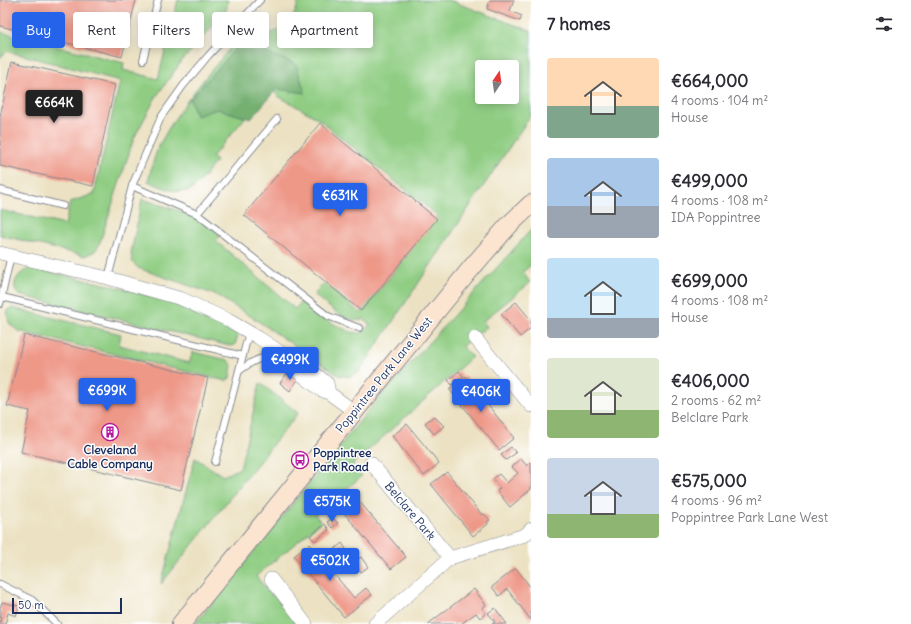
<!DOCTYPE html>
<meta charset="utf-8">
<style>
:root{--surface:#fff;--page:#f2f2f3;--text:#2b2b33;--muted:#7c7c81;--accent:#2563eb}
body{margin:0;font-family:Delius,sans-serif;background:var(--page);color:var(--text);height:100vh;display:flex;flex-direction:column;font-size:15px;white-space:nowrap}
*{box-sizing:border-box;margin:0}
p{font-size:13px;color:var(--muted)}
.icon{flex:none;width:22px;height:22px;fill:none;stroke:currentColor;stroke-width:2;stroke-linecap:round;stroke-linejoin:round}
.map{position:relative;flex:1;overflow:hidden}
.panel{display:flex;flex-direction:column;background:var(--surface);width:380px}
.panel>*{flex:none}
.banner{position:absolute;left:12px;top:12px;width:380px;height:36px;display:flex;gap:8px}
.needle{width:26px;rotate:13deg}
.fabs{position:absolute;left:475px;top:60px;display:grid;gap:8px}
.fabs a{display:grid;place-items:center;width:44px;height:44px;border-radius:4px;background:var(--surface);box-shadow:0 2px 10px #0003;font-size:20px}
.scale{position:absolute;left:12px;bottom:10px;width:110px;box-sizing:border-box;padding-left:4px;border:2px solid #1b2f5e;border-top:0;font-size:11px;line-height:14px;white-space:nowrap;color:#1b2f5e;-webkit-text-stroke:3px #fff;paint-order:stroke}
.price{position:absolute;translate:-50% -34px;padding:0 9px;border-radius:4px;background:var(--accent);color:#fff;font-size:13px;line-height:26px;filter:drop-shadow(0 1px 2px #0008)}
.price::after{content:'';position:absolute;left:50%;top:24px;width:12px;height:9px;margin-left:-6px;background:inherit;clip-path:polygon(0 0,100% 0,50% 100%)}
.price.active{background:#222;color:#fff}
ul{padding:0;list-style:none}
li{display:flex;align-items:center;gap:12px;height:100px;padding:0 16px}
li span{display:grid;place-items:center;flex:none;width:112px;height:80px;border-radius:4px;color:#555}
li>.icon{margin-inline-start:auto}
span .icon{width:48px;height:48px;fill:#fffc;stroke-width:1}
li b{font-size:17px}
h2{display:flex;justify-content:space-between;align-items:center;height:48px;padding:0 16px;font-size:17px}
.pill{padding:0 14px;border-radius:4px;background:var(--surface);box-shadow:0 2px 10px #0003;font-size:14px;line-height:36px}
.pill.active{background:var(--accent);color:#fff}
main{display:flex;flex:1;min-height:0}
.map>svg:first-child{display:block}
.green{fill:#90cd83;stroke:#567e70;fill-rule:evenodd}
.forest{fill:#74b071;stroke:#487068}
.building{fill:#ee9888}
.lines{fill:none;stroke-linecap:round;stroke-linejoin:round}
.lane-casing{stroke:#848890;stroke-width:8}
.street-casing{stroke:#848890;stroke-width:14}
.secondary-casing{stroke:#848890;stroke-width:20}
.lane{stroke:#fff;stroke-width:6}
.street{stroke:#fff;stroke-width:13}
.secondary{stroke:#fce5d0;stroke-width:18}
.labels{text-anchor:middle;stroke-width:3;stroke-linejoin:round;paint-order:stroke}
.street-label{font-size:12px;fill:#1b2f5e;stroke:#fff}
.poi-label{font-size:12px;font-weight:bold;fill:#1b2f5e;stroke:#fff}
</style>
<main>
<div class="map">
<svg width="531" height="624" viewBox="0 0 531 624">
<rect width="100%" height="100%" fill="#fff"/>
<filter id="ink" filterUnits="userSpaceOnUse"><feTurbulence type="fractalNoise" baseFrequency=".025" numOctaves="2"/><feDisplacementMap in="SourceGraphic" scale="8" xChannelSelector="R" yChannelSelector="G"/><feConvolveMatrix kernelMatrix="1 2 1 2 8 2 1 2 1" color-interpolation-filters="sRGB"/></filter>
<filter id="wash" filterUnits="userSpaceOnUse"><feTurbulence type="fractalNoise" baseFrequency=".012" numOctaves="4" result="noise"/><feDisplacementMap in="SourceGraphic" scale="16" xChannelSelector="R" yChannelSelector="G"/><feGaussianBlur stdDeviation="0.9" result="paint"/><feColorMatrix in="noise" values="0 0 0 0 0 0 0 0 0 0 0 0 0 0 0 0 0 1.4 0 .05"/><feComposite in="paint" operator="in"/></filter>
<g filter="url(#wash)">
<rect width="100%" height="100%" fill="#ece2c3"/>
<g class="green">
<path d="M178,0H228L226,11L181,62L156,97L134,138L99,245L95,251L85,256L0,235V210L65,225L70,202L94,194L120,81L7,51L0,58V32L124,63L123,70L158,79Z"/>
<path d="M299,0H449L531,31V115L359,372L350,377L338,375L255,319L216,295L138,268L133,263L131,253L142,199L195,216L221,235L216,241L295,309L303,300L330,322L350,332L361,333L370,325L364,319C348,326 326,304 314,295L324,283L360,313L362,312L438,216L317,118L278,96L270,88L212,157L216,161C209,170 202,181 193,188C182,197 159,186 148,181C152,167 155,152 162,140C184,99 217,65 246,29C249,31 252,33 254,34C267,37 283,30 291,20C295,15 297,7 299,0ZM482,67H512V97H482Z"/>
<path d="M531,230V265L523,272L530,283L483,321L487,327L462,346L472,357L352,465L362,476L315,515L321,522L256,576L270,594L275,596L298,624H195L377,400Z"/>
<path d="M31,268L109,285L165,300L238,334L235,345L230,346L19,295L15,290C13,278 21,272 31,268Z"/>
<path d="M12,308L121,334L119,345L189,363L193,352L228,360L232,365L230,378L226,381L18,331L9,323L7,311Z"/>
<path d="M260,383L298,413L161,584L195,458L223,476L240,468Z"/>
</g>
<path class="forest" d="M266,35L267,53L296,64L305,93L276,89L251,119L218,109L196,116L190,99L246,37Z"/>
<g id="blocks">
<g class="building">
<path d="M0,0H136L122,57L0,26Z"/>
<path d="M490,0H514L510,11L522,16L520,21L487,9Z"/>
<path d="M12,62L115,85L93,186L0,166V116Z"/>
<path d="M320,123L437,219L361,311L244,215Z"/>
<path d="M516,302L531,320V328L520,337L501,314Z"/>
<path d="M24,335L208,378L181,490L21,452L30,411L7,406Z"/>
<path d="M289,371L299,378L290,391L280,383Z"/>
<path d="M459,371L463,376L452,385L448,380Z"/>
<path d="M465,376L514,438L499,450L449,389Z"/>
<path d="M434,416L444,426L434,434L425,423Z"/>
<path d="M407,424L439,463L424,476L392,436Z"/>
<path d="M511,447L516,453L506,460L501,455Z"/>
<path d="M521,459L527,466L531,462V489L510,507L497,491L500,488L493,479L499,474L507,483L518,473L512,467Z"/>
<path d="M447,472L482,515L484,514L490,520L487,522L488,524L473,536L431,484Z"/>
<path d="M354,495L406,557L391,569L339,507Z"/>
<path d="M333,518L338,523L332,528L327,522Z"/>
<path d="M325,524L329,530L315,541L310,536Z"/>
<path d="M342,543L346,549L339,553L335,549Z"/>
<path d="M309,544L354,598L366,588L372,595L344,617L294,556Z"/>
<path d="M361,557L368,567L361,572L353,562Z"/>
<path d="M516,568L531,588V620L507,589L499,596L492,587Z"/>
<path d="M474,589L486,605L482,608L486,613L480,618L476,613L461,624H428Z"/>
<path d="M2,602L19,606L16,616L8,613L5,624H0L1,612L0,608Z"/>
<path d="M495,608L507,624H492L495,622L488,613Z"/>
</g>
</g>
</g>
<g filter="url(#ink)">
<use href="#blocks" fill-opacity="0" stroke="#848890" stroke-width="1"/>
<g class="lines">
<g class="lane-casing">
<g id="lane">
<path d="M143,60L158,0"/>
<path d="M132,186L197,214L328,316L359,328"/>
<path d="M0,190L63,206"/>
<path d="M197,214L277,119"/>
<path d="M108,278L132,186L161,117L183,86L208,56L260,0"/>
<path d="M2,297L243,356"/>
<path d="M0,304L11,255"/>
<path d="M239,371C260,355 265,355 289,365"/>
<path d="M215,462L249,332"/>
<path d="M0,584L32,600L57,624"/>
</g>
</g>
<g class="street-casing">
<g id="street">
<path d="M0,253L108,278L182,299L228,320L259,338L289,358H295L327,383L329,393"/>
<path d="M475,338L531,406"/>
<path d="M289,358V365L294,369L321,390L329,393L355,412"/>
<path d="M371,463L450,558"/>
<path d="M271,579L306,624"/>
<path d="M375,624L450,558L525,535L531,529"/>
</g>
</g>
<g class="secondary-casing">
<path id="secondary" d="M181,624L473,266L509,225L531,204"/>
</g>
<use href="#lane" class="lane"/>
<use href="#street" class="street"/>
<use href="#secondary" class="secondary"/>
</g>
</g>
<defs>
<g id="building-ring" transform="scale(0.9)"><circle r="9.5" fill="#fff" stroke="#b5179e" stroke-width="1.5"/><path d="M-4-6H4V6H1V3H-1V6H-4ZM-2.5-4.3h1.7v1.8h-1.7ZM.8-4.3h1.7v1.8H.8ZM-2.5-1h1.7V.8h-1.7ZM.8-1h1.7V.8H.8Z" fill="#b5179e"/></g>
<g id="bus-ring" transform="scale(0.9)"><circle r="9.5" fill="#fff" stroke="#b5179e" stroke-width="1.5"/><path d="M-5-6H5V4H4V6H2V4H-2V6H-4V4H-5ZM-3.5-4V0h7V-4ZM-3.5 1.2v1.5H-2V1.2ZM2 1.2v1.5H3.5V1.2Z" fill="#b5179e"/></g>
</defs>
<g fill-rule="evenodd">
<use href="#building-ring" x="110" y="432"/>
<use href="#bus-ring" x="300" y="460"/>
</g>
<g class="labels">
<g class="street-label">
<text transform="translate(384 375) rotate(-51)" y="4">Poppintree Park Lane West</text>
<text transform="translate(410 511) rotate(50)" y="4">Belclare Park</text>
</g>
<g class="poi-label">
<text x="110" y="454">Cleveland<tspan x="110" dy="14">Cable Company</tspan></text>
<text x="313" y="457" text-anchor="start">Poppintree<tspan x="313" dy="14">Park Road</tspan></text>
</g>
</g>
</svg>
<div class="fabs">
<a><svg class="needle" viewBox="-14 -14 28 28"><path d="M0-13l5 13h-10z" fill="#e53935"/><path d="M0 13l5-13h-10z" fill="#7c7c81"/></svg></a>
</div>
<div class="scale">50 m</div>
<b class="price active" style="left:54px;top:124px">€664K</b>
<b class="price" style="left:340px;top:217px">€631K</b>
<b class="price" style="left:290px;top:381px">€499K</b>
<b class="price" style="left:107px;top:412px">€699K</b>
<b class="price" style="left:481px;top:413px">€406K</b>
<b class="price" style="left:332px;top:523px">€575K</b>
<b class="price" style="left:330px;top:582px">€502K</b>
<div class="banner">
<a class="pill active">Buy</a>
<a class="pill">Rent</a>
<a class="pill">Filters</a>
<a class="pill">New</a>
<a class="pill">Apartment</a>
</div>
</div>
<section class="panel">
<h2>7 homes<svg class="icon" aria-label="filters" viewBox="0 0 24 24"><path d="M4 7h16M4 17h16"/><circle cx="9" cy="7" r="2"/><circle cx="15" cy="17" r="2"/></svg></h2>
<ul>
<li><span style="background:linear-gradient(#ffd9b3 60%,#7fa58c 0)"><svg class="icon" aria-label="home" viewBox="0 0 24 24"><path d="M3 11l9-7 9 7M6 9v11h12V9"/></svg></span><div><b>€664,000</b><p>4 rooms · 104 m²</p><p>House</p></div></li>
<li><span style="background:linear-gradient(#a9c7e8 60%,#9aa5b1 0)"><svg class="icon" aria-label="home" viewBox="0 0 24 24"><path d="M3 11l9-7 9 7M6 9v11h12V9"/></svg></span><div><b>€499,000</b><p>4 rooms · 108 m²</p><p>IDA Poppintree</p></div></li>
<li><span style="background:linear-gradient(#bfe0f5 75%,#9aa5b1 0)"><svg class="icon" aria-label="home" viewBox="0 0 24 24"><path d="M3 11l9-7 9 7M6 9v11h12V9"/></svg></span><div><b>€699,000</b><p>4 rooms · 108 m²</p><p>House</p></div></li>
<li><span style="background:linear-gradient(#dfe7d0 65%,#8fb573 0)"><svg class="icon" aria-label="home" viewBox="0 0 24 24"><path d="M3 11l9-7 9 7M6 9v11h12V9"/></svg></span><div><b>€406,000</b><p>2 rooms · 62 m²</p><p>Belclare Park</p></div></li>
<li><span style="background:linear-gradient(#c9d6e8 70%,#8fb573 0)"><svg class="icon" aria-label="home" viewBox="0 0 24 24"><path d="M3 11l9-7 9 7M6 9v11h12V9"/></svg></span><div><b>€575,000</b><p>4 rooms · 96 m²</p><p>Poppintree Park Lane West</p></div></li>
</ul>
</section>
</main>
